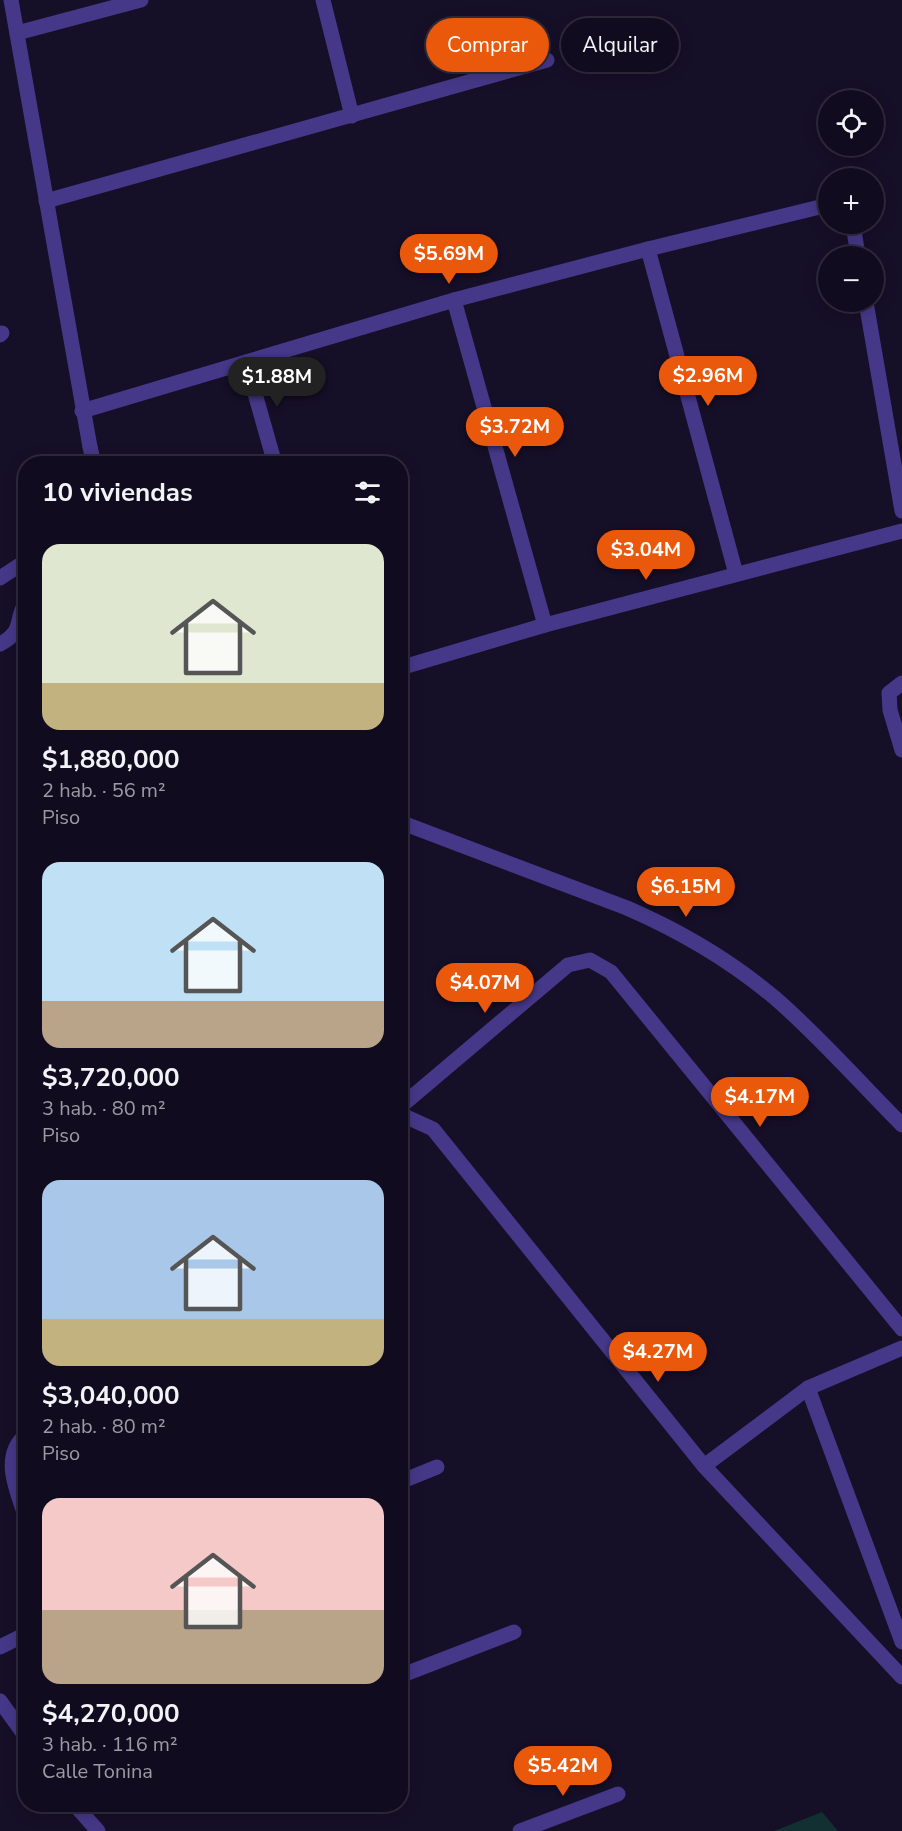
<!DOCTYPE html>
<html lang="es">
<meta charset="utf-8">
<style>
:root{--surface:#100b1e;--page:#191427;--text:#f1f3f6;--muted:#9c9ba4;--line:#302b3c;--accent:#ea580c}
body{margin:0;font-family:"Nunito Sans",sans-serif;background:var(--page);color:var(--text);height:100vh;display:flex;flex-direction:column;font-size:22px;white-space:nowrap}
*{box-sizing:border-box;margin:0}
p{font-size:20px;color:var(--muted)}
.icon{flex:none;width:33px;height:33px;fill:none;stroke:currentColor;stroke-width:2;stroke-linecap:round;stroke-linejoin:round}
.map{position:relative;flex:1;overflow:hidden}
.sheet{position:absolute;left:18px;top:456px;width:390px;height:1356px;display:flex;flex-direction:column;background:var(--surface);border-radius:24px;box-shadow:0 3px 15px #0003,0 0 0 2px var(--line)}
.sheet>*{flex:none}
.banner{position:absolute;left:426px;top:18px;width:386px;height:54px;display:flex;gap:12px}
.tools{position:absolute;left:818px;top:90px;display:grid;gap:12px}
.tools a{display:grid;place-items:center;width:66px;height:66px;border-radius:50%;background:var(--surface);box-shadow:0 3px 15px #0003,0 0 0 2px var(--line);font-size:30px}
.price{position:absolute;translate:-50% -51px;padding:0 14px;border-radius:21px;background:var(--accent);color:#fff;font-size:20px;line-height:39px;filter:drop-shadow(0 2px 3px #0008)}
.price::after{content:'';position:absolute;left:50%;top:36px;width:18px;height:14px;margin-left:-9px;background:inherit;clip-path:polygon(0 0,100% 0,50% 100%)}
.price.current{background:#222;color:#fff}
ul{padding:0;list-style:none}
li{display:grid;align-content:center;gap:12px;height:318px;padding:0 24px}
li span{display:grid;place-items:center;height:186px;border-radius:18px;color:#555}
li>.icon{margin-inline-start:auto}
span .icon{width:108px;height:108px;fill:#fffc;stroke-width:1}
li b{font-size:26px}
h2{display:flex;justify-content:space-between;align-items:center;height:72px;padding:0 24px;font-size:26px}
.pill{padding:0 21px;border-radius:27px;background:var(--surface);box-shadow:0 3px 15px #0003,0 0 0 2px var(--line);font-size:21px;line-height:54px}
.pill.current{background:var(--accent);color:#fff}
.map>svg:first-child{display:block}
.green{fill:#122f32}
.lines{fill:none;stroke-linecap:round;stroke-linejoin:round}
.service{stroke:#453888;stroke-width:15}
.minor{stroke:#453888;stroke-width:15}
.tertiary{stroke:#453888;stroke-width:15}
</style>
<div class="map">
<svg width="902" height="1831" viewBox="0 0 902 1831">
<rect width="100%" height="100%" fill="#160f28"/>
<path class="green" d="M822,1812L838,1831H774Z"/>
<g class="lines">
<g class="service">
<path d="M323,0L352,116"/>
<path d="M17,33L141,0"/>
<path d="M46,201L547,60"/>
</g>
<g class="minor">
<path d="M11,0L90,447"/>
<path d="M853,224L858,256"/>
<path d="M648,249L736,574"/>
<path d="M454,300L545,625"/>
<path d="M866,302L902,511"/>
<path d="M0,335L2,333"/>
<path d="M246,362L275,464"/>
<path d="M82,411L454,300L648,249L828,205"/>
<path d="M400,668L545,625L902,531"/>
<path d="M902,683L889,693L890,710L902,750"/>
<path d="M400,1107L568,965L590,960L611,972L902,1329"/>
<path d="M400,1114L433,1129L704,1466L902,1677"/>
<path d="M808,1388L902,1642"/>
<path d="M26,1435C0,1456 17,1491 26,1518"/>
<path d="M704,1466L808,1388L902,1348"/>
<path d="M400,1482L437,1467"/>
<path d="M0,1647L26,1634"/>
<path d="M400,1676L514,1632"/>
<path d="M0,1701L26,1737"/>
<path d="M74,1804L98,1831"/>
<path d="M520,1831L618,1794"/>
</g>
<g class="tertiary">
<path d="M90,447L94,464"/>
<path d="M0,578L26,561"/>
<path d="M0,644C25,631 14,621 26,602"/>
<path d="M400,822L627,908C680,931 731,961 775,998C820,1037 860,1083 902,1125"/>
</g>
</g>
</svg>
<div class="tools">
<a><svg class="icon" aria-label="locate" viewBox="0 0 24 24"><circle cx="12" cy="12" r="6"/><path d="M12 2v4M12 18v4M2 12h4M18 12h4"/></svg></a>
<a>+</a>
<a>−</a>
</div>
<b class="price" style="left:449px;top:285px">$5.69M</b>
<b class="price" style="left:708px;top:407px">$2.96M</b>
<b class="price current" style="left:277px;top:408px">$1.88M</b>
<b class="price" style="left:515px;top:458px">$3.72M</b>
<b class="price" style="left:646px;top:581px">$3.04M</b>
<b class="price" style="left:686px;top:918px">$6.15M</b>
<b class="price" style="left:485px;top:1014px">$4.07M</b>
<b class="price" style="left:760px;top:1128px">$4.17M</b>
<b class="price" style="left:658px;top:1383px">$4.27M</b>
<b class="price" style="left:563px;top:1797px">$5.42M</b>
<div class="banner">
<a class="pill current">Comprar</a>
<a class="pill">Alquilar</a>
</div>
<section class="sheet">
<h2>10 viviendas<svg class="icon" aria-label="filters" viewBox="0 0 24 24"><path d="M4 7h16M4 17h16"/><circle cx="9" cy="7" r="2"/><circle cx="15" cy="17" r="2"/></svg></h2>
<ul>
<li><span style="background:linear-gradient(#dfe7d0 75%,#c2b280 0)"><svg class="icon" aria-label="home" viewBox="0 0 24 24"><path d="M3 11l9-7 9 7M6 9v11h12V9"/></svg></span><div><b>$1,880,000</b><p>2 hab. · 56 m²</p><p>Piso</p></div></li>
<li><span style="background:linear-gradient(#bfe0f5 75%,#b9a48a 0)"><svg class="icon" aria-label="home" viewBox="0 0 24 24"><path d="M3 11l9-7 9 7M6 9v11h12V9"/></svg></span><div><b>$3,720,000</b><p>3 hab. · 80 m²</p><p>Piso</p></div></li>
<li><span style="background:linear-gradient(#a9c7e8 75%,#c2b280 0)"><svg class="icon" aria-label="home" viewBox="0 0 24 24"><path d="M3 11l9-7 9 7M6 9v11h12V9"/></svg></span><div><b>$3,040,000</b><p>2 hab. · 80 m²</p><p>Piso</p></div></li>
<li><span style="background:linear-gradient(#f6c9c9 60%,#b9a48a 0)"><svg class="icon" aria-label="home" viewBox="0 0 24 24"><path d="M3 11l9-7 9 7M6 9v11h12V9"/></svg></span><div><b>$4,270,000</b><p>3 hab. · 116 m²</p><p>Calle Tonina</p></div></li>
</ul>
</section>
</div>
